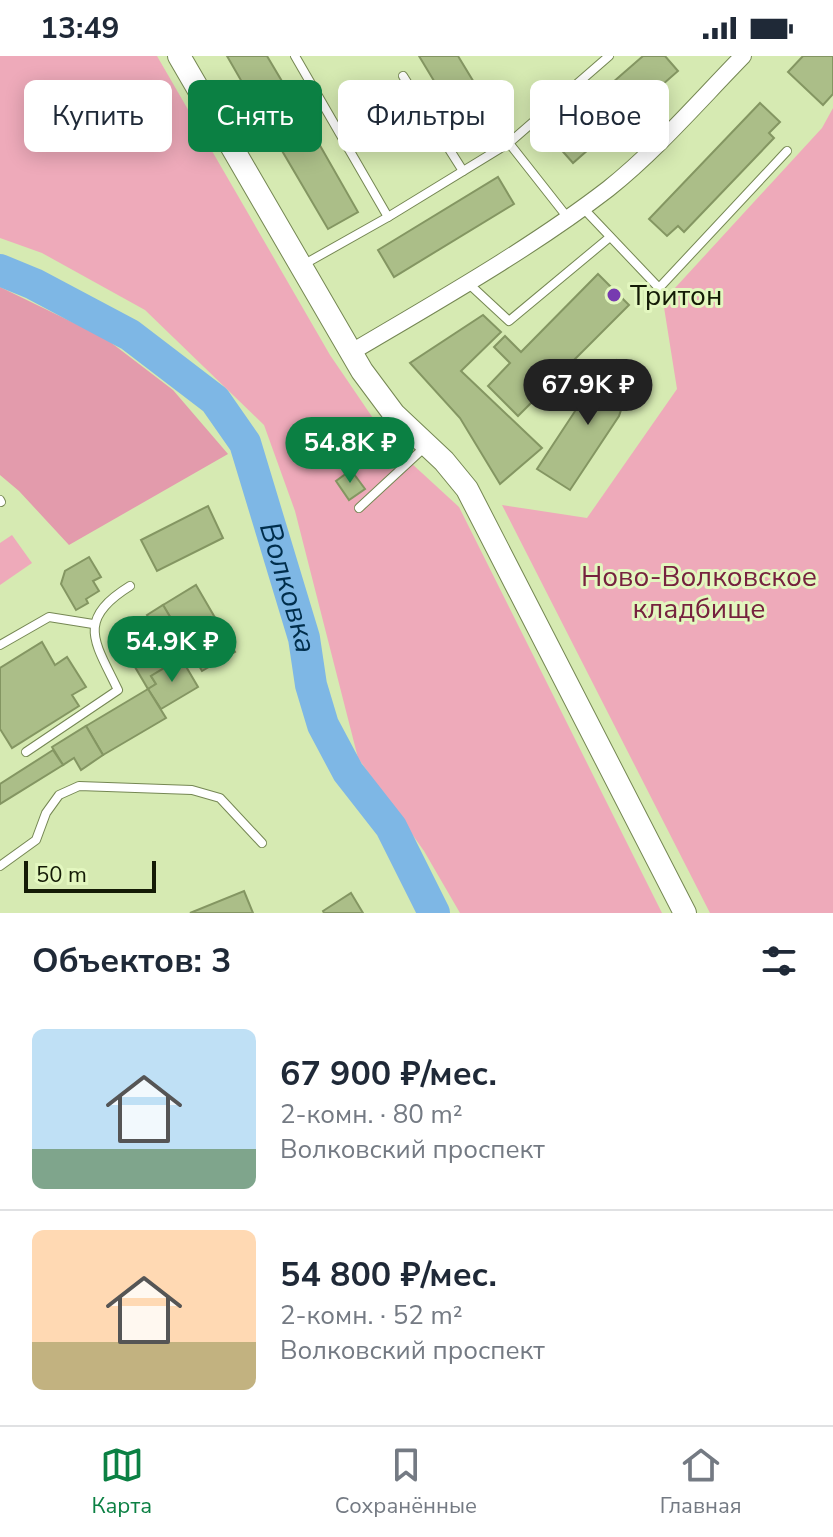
<!DOCTYPE html>
<html lang="ru">
<meta charset="utf-8">
<style>
:root{--surface:#fff;--page:#f2f2f3;--text:#1f2937;--muted:#747a83;--line:#e0e1e3;--accent:#0b8043}
body{margin:0;font-family:"Nunito Sans",sans-serif;background:var(--page);color:var(--text);height:100vh;display:flex;flex-direction:column;font-size:30px;white-space:nowrap}
*{box-sizing:border-box;margin:0}
p{font-size:26px;color:var(--muted)}
.icon{flex:none;width:44px;height:44px;fill:none;stroke:currentColor;stroke-width:2;stroke-linecap:round;stroke-linejoin:round}
.map{position:relative;height:857px;overflow:hidden}
.drawer{display:flex;flex-direction:column;background:var(--surface);flex:1}
.drawer>*{flex:none}
.banner{position:absolute;left:24px;top:24px;width:786px;height:72px;display:flex;gap:16px}
.scale{position:absolute;left:24px;bottom:20px;width:132px;box-sizing:border-box;padding-left:8px;border:4px solid #141b06;border-top:0;font-size:22px;line-height:28px;white-space:nowrap;color:#141b06;-webkit-text-stroke:6px #e3f7bf;paint-order:stroke}
.price{position:absolute;translate:-50% -68px;padding:0 18px;border-radius:28px;background:var(--accent);color:#fff;font-size:26px;line-height:52px;filter:drop-shadow(0 2px 4px #0008)}
.price::after{content:'';position:absolute;left:50%;top:48px;width:24px;height:18px;margin-left:-12px;background:inherit;clip-path:polygon(0 0,100% 0,50% 100%)}
.price.active{background:#222;color:#fff}
ul{padding:0;list-style:none}
li{display:flex;align-items:center;gap:24px;height:200px;padding:0 32px}
li+li{border-top:2px solid var(--line)}
li span{display:grid;place-items:center;flex:none;width:224px;height:160px;border-radius:12px;color:#555}
li>.icon{margin-inline-start:auto}
span .icon{width:96px;height:96px;fill:#fffc;stroke-width:1}
li b{font-size:34px}
h2{display:flex;justify-content:space-between;align-items:center;height:96px;padding:0 32px;font-size:34px}
.tag{padding:0 28px;border-radius:12px;background:var(--surface);box-shadow:0 4px 20px #0003;font-size:28px;line-height:72px}
.tag.active{background:var(--accent);color:#fff}
.status{display:flex;justify-content:space-between;align-items:center;height:56px;padding:0 40px;background:var(--surface);direction:ltr}
.status svg{height:22px;fill:currentColor}
.tab-bar{display:flex;justify-content:space-around;align-items:center;height:112px;border-top:2px solid var(--line);background:var(--surface);font-size:22px;color:var(--muted)}
.tab-bar a{display:grid;justify-items:center;gap:4px}
.tab-bar .active{color:var(--accent)}
.map>svg:first-child{display:block}
.green{fill:#eeaaba}
.forest{fill:#e39bac}
.lines{fill:none;stroke-linecap:round;stroke-linejoin:round}
.river{stroke:#7eb7e5;stroke-width:32}
.building{fill:#abbe88;stroke:#849662;stroke-width:2}
.lane-casing{stroke:#758753;stroke-width:10}
.street-casing{stroke:#758753;stroke-width:18}
.secondary-casing{stroke:#758753;stroke-width:24}
.lane{stroke:#fff;stroke-width:8}
.street{stroke:#fff;stroke-width:16}
.secondary{stroke:#fff;stroke-width:22}
.poi-dot{fill:#773bb0;stroke:#e3f7bf;stroke-width:3}
.labels{text-anchor:middle;stroke-width:6;stroke-linejoin:round;paint-order:stroke}
.poi-label{font-size:28px;fill:#141b06;stroke:#e3f7bf;text-anchor:start}
.park-label{font-size:28px;fill:#76223e;stroke:#e3f7bf}
.water-label{font-size:30px;font-style:italic;fill:#002e4c;stroke:#e3f7bf}
</style>
<div class="status"><b>13:49</b><svg viewBox="0 0 49 12"><path d="M0 12V9h3v3zM5 12V6h3v6zM10 12V3h3v9zM15 12V0h3v12zM26 1h20v11H26zM47 4h2v5h-2z"/></svg></div>
<div class="map">
<svg width="833" height="857" viewBox="0 0 833 857">
<rect width="100%" height="100%" fill="#d6eab2"/>
<g class="green">
<path d="M0,0H157L330,299L379,371L410,406L459,451L662,857H460L424,795L358,702L295,455L264,369L145,254L42,197L0,182Z"/>
<path d="M833,52V857H710L502,449L587,462L677,333L663,245L822,72Z"/>
<path d="M12,479L32,507L0,529V487Z"/>
</g>
<path class="forest" d="M0,231L105,282L173,334L228,398L69,489L19,435L0,419Z"/>
<g class="lines">
<path class="river" id="s1" d="M0,214L34,228L130,279L215,344L245,387L304,582L311,629L323,669L348,716L391,771L434,857"/>
</g>
<g class="building">
<path d="M227,0H267L283,27L253,44L240,27L242,26Z"/>
<path d="M419,0H458L498,66L469,83Z"/>
<path d="M643,0H665L678,15L573,107L550,81Z"/>
<path d="M803,0H833V38L823,49L788,16Z"/>
<path d="M760,47L780,66L769,77L774,82L684,176L678,170L667,180L649,163Z"/>
<path d="M302,58L358,156L328,173L271,76Z"/>
<path d="M498,121L514,148L394,221L378,194Z"/>
<path d="M598,218L629,249L518,360L488,330L510,307L494,291L505,280L521,296Z"/>
<path d="M483,259L501,276L461,315L542,392L500,428L460,362L410,307Z"/>
<path d="M617,304L634,315L619,360L570,434L537,413L585,340Z"/>
<path d="M351,414L365,433L349,444L336,425Z"/>
<path d="M208,450L223,482L157,515L141,484Z"/>
<path d="M89,501L101,521L93,525L99,535L86,543L88,547L76,554L61,528L65,515Z"/>
<path d="M196,529L235,596L202,615L163,549Z"/>
<path d="M163,549L191,596L175,605L147,559Z"/>
<path d="M147,574L169,609L151,620L156,628L148,633L122,589Z"/>
<path d="M42,586L55,609L67,601L86,631L72,639L79,650L12,692L0,673V612Z"/>
<path d="M181,602L198,631L161,653L148,633L156,628L151,620Z"/>
<path d="M148,633L166,662L103,699L86,670Z"/>
<path d="M86,670L103,699L81,714L74,702L63,709L52,691Z"/>
<path d="M53,694L63,709L0,748V728Z"/>
<path d="M244,835L253,857H190Z"/>
<path d="M351,837L363,857H324L323,855Z"/>
</g>
<g class="lines">
<g class="lane-casing">
<g id="lane">
<path d="M295,0L388,161L301,210"/>
<path d="M403,20L463,115"/>
<path d="M509,87L568,162"/>
<path d="M583,152L659,232L787,95"/>
<path d="M388,161L509,87L609,0"/>
<path d="M468,227L509,265L610,181"/>
<path d="M0,444L1,446"/>
<path d="M359,452L426,390"/>
<path d="M0,589L49,561L93,568"/>
<path d="M26,696L118,634C95,586 75,564 130,530"/>
<path d="M0,810L36,784L46,757L59,739L79,730L192,734L220,742L262,787"/>
</g>
</g>
<g class="street-casing">
<path id="street" d="M350,297C436,246 530,193 608,133C657,94 699,45 743,0"/>
</g>
<g class="secondary-casing">
<path id="secondary" d="M179,0L362,315L394,358L444,405L467,433L685,857"/>
</g>
<use href="#lane" class="lane"/>
<use href="#street" class="street"/>
<use href="#secondary" class="secondary"/>
</g>
<circle class="poi-dot" cx="614" cy="239" r="8"/>
<g class="labels">
<g class="poi-label">
<text x="630" y="249">Тритон</text>
</g>
<g class="park-label">
<text x="699" y="530">Ново-Волковское<tspan x="699" dy="32">кладбище</tspan></text>
</g>
<g class="water-label">
<text dy="10" stroke="none"><textPath href="#s1" startOffset="456">Волковка</textPath></text>
</g>
</g>
</svg>
<div class="scale">50 m</div>
<b class="price active" style="left:588px;top:371px">67.9K ₽</b>
<b class="price" style="left:350px;top:429px">54.8K ₽</b>
<b class="price" style="left:172px;top:628px">54.9K ₽</b>
<div class="banner">
<a class="tag">Купить</a>
<a class="tag active">Снять</a>
<a class="tag">Фильтры</a>
<a class="tag">Новое</a>
</div>
</div>
<section class="drawer">
<h2>Объектов: 3<svg class="icon" aria-label="filters" viewBox="0 0 24 24"><path d="M4 7h16M4 17h16"/><circle cx="9" cy="7" r="2"/><circle cx="15" cy="17" r="2"/></svg></h2>
<ul>
<li><span style="background:linear-gradient(#bfe0f5 75%,#7fa58c 0)"><svg class="icon" aria-label="home" viewBox="0 0 24 24"><path d="M3 11l9-7 9 7M6 9v11h12V9"/></svg></span><div><b>67 900 ₽/мес.</b><p>2-комн. · 80 m²</p><p>Волковский проспект</p></div></li>
<li><span style="background:linear-gradient(#ffd9b3 70%,#c2b280 0)"><svg class="icon" aria-label="home" viewBox="0 0 24 24"><path d="M3 11l9-7 9 7M6 9v11h12V9"/></svg></span><div><b>54 800 ₽/мес.</b><p>2-комн. · 52 m²</p><p>Волковский проспект</p></div></li>
</ul>
</section>
<nav class="tab-bar">
<a class="active"><svg class="icon" aria-label="map" viewBox="0 0 24 24"><path d="M3 6l6-2 6 2 6-2v14l-6 2-6-2-6 2zM9 4v14M15 6v14"/></svg>Карта</a>
<a><svg class="icon" aria-label="saved" viewBox="0 0 24 24"><path d="M7 4h10v16l-5-4-5 4z"/></svg>Сохранённые</a>
<a><svg class="icon" aria-label="home" viewBox="0 0 24 24"><path d="M3 11l9-7 9 7M6 9v11h12V9"/></svg>Главная</a>
</nav>
